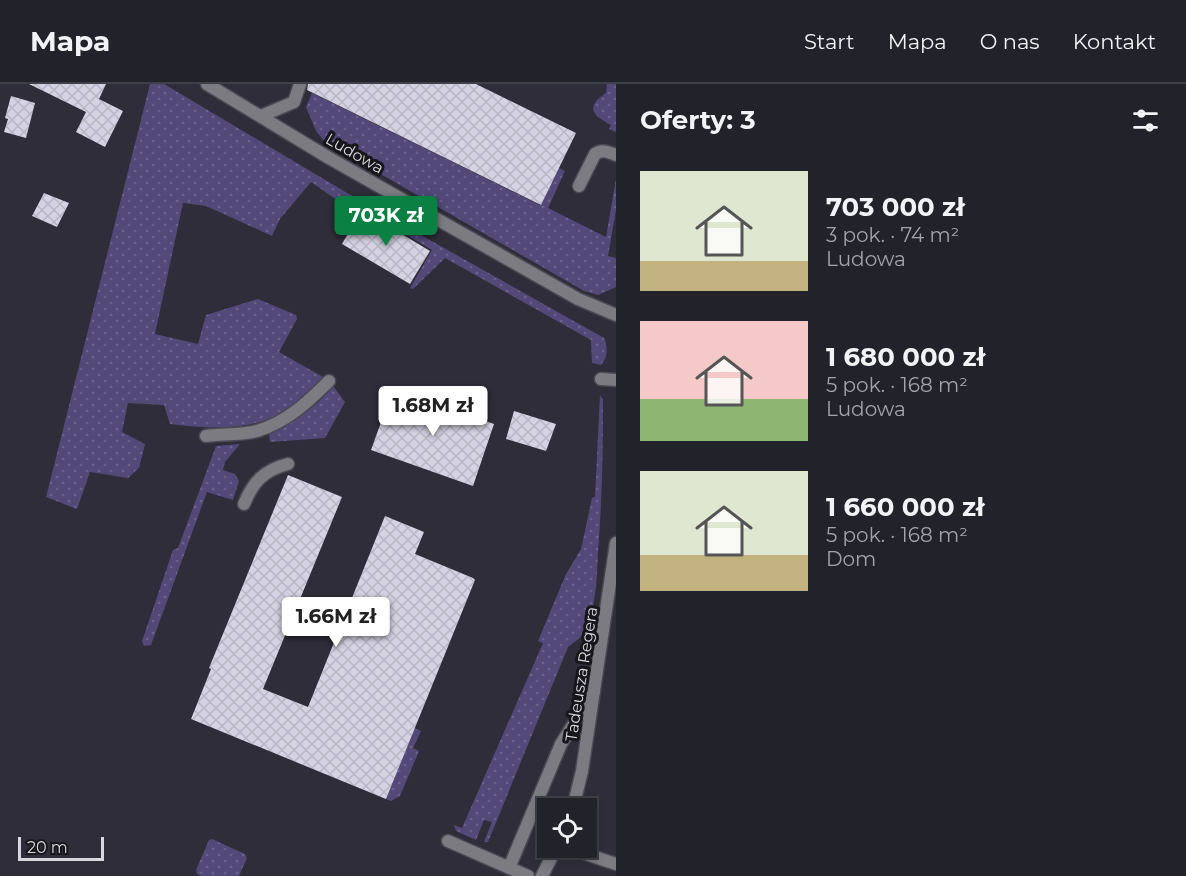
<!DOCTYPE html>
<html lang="pl">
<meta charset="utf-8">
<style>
:root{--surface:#22222b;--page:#2a2a33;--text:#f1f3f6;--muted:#a2a4a9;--line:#3f3f47;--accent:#0b8043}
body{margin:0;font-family:Montserrat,sans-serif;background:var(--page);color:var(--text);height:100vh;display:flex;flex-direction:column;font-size:22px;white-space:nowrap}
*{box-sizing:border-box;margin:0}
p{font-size:20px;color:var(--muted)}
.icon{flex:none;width:33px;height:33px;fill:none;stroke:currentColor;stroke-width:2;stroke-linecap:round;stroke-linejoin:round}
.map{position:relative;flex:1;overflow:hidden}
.details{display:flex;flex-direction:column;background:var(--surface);width:570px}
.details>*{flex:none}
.controls{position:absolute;left:537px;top:714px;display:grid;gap:12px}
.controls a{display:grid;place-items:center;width:60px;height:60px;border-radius:0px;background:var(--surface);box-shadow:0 3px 9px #0003,0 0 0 2px var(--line);font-size:30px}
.scale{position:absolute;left:18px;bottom:15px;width:86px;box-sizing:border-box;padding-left:6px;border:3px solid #d9d8e0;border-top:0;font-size:16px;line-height:21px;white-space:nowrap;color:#d9d8e0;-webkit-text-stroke:4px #16161b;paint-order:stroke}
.price{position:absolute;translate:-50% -51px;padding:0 14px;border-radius:6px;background:#fff;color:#222;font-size:20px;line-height:39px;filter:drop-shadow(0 2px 3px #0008)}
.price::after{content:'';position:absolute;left:50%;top:36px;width:18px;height:14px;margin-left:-9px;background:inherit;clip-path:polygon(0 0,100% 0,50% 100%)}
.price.on{background:var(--accent);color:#fff}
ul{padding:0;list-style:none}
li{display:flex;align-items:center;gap:18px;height:150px;padding:0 24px}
li span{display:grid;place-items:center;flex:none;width:168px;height:120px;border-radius:0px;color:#555}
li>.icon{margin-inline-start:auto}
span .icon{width:72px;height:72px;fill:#fffc;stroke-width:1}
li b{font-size:26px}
h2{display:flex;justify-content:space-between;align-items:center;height:72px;padding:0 24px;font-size:26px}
header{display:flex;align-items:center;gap:36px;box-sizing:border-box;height:84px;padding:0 30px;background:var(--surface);border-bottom:2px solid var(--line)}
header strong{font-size:28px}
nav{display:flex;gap:33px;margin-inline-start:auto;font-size:21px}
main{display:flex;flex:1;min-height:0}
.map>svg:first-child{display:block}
.grass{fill:url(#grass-dots)}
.building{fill:url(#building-cross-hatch)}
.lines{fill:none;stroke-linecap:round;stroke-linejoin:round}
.lane-casing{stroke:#494854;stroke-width:15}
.street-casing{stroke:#494854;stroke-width:15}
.lane{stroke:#7c7b81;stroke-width:12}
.street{stroke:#7c7b81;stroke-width:12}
.labels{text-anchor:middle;stroke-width:6;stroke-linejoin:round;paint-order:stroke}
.street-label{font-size:16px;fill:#d9d8e0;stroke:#16161b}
</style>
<header>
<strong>Mapa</strong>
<nav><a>Start</a><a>Mapa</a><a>O nas</a><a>Kontakt</a></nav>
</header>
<main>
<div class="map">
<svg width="616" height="792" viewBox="0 0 616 792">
<defs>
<pattern id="grass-dots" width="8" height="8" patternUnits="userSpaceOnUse" patternTransform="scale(1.5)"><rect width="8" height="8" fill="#524979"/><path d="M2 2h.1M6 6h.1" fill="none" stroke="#6a628c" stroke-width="1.8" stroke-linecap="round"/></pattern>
<pattern id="building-cross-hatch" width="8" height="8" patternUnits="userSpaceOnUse" patternTransform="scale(1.5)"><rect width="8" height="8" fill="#d5d3e3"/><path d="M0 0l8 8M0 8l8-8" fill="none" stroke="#b7b6c3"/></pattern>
</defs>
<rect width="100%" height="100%" fill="#2e2d39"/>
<g class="grass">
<path d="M150,0H164L364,119L604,254C608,262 608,274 601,281L592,279L591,256L445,174L413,205L410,204L432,166L362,124L357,130L311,98L280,135L272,152L206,122L183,119L155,250L198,260L206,231L258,215L296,231L297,235L279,268L323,293C312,304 302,317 289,325C253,348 210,345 170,340L164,321L128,319L122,348L145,360L139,384L128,394L90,388L77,425L46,413Z"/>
<path d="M607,0H616V48L609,45L611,41C592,31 585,23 606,9Z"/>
<path d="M312,9L540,121L559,84L565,87L548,124L606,153L616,95V126L608,172L616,174V203L598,211L584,207L325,58L316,47L306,23Z"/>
<path d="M333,302L345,318L325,354L270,358L269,350C294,337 316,324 333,302Z"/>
<path d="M600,311L603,316C603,367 602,418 598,469C597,493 596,520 587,543C583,552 576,557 568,563L488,758H484L492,738L484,736L476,756L456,747L454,741L462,744L543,559L538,557L566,490L581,465L592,414L595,413Z"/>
<path d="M240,360L225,378L223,386L235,390L239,397L233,416L207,408L151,561L144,562L142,557L173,466L178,464L216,362Z"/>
<path d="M414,644L421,647L413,664L419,667L400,712L391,717L386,715Z"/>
<path d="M212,755L245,770L247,774L239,792H202L197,790L196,786L209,756Z"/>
</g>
<g class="building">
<path d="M29,0H106L99,15L123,27L105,63L76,48L86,28Z"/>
<path d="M308,0H476L576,49L541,121L307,6Z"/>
<path d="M11,12L35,19L26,54L4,48L8,35L5,34Z"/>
<path d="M44,109L69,119L57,143L32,132Z"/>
<path d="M362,126L430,167L410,200L342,160Z"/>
<path d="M393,305L494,340L473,402L371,366Z"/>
<path d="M514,327L556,340L546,367L506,355Z"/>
<path d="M288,391L342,413L263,605L308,623L385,432L424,448L415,470L473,494L475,496L386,715L191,635L211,585L209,584Z"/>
</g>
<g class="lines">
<g class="lane-casing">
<g id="lane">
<path d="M261,32L294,18L300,0"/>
<path d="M579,102L595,70C602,65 608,68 616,71"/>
<path d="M601,295L616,296"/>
<path d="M206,352C222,350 242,351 257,347C287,338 308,318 329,297"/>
<path d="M244,420C253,398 264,386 288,380"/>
<path d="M448,757L528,792"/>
<path d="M568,764L616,780"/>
<path d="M509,784L561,660L594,608"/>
</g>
</g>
<g class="street-casing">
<g id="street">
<path d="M207,0L329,74L578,215L616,231"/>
<path d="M573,724L582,687L616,459"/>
<path d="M542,792L556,764"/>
</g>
</g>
<use href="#lane" class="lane"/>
<use href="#street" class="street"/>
</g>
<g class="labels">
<g class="street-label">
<text transform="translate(355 69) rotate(30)" y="6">Ludowa</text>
<text transform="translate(581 590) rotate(-81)" y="6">Tadeusza Regera</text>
</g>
</g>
</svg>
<div class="controls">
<a><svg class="icon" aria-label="locate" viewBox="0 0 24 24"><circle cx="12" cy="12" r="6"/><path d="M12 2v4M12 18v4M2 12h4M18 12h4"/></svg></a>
</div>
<div class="scale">20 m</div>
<b class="price on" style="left:386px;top:163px">703K zł</b>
<b class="price" style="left:433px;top:353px">1.68M zł</b>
<b class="price" style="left:336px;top:564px">1.66M zł</b>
</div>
<section class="details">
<h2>Oferty: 3<svg class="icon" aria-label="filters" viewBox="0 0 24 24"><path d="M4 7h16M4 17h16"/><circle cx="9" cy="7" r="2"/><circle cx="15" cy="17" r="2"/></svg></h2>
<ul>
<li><span style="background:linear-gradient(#dfe7d0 75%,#c2b280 0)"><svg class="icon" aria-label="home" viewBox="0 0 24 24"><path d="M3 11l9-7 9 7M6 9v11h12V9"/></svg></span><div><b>703 000 zł</b><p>3 pok. · 74 m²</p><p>Ludowa</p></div></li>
<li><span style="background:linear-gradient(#f6c9c9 65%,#8fb573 0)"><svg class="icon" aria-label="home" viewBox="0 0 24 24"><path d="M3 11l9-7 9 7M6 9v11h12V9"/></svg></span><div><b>1 680 000 zł</b><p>5 pok. · 168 m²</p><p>Ludowa</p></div></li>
<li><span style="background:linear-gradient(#dfe7d0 70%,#c2b280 0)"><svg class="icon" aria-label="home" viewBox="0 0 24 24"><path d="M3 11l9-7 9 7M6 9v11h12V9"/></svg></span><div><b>1 660 000 zł</b><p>5 pok. · 168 m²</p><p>Dom</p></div></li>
</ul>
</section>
</main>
